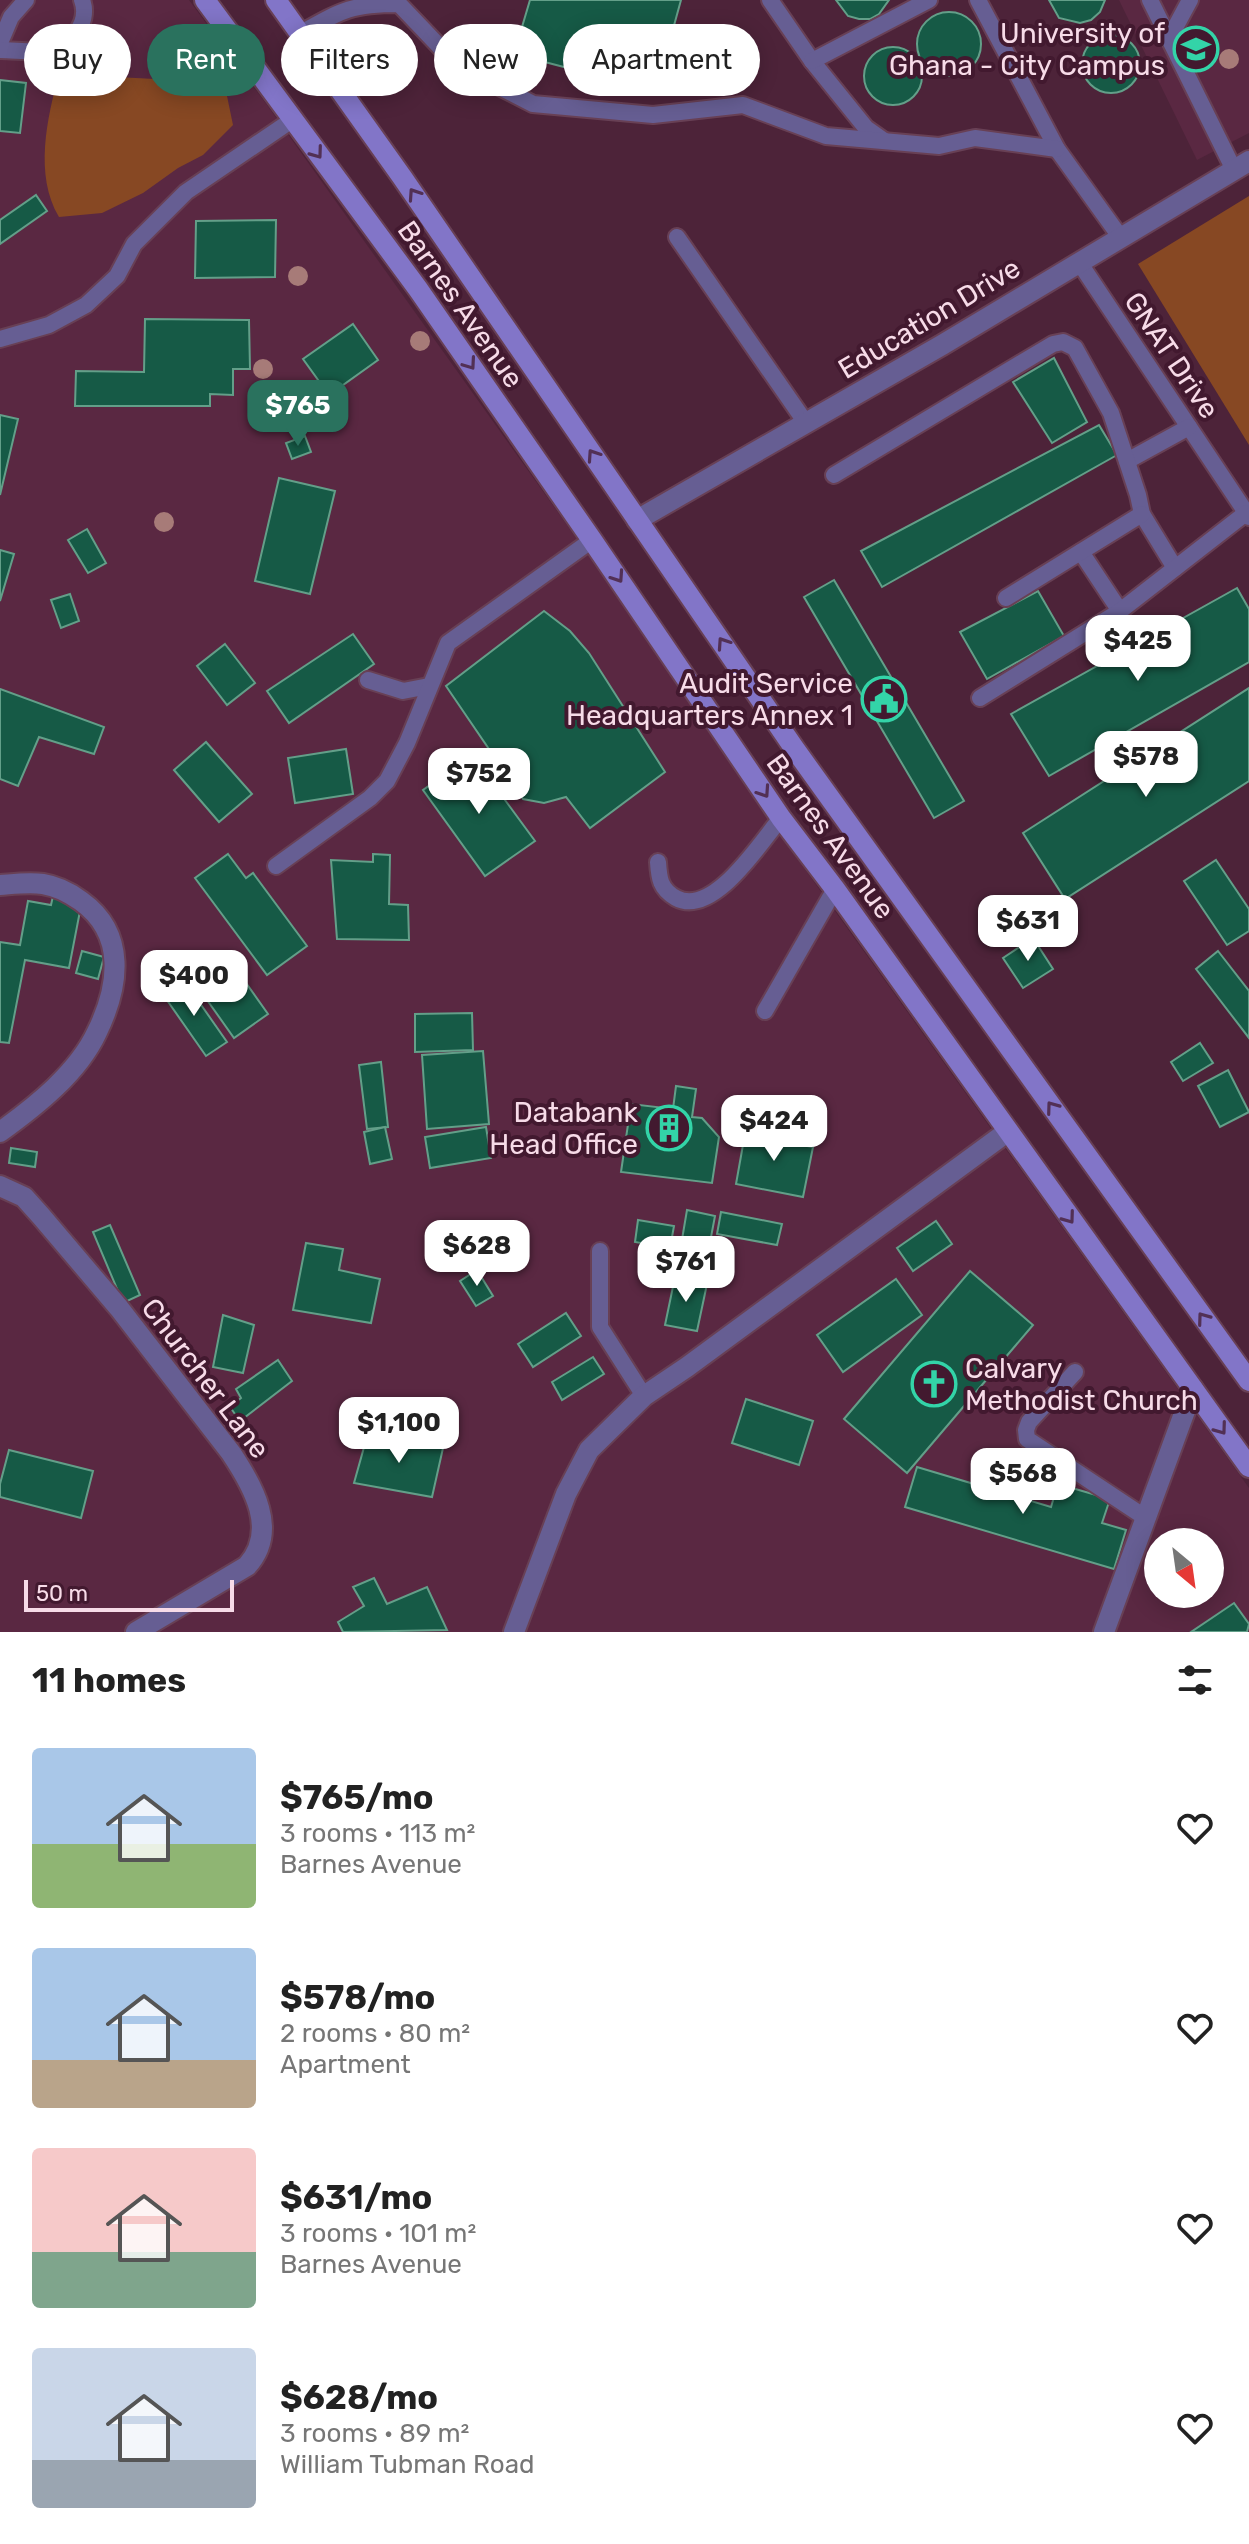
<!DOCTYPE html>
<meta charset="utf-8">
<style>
:root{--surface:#fff;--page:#f6f6f6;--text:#222;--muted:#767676;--accent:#2a725e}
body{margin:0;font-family:Rubik,sans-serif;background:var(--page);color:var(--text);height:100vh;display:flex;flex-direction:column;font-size:30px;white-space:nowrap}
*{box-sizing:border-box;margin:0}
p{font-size:26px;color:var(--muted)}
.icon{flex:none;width:44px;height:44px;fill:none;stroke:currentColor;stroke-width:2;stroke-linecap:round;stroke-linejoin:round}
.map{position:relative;height:1632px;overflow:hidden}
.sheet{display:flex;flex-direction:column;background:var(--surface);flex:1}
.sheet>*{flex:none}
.hud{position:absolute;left:24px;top:24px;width:800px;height:72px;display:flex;gap:16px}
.needle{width:52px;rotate:151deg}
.fabs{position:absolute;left:1144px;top:1528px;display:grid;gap:16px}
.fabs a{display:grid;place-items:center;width:80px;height:80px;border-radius:50%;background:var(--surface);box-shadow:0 4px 20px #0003;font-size:40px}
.scale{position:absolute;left:24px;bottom:20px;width:210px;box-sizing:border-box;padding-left:8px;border:4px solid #f7dbe8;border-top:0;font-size:22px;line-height:28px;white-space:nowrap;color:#f7dbe8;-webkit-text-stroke:6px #42192f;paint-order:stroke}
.price{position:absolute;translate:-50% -68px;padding:0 18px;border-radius:16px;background:#fff;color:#222;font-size:26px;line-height:52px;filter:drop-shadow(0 2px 4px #0008)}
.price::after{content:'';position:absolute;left:50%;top:48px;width:24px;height:18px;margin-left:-12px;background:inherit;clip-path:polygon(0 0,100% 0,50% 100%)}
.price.active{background:var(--accent);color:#fff}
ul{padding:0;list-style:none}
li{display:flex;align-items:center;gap:24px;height:200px;padding:0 32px}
li span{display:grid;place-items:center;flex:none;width:224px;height:160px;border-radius:8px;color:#555}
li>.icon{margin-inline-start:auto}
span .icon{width:96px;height:96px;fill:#fffc;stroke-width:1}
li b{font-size:34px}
h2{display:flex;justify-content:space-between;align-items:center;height:96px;padding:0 32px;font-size:34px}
.chip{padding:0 28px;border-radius:36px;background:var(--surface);box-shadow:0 4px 20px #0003;font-size:28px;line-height:72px}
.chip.active{background:var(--accent);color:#fff}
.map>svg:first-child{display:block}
.built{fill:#5a2842;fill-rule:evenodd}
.green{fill:#874823}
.building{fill:#165a46;stroke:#639f89;stroke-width:2}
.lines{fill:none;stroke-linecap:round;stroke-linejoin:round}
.lane-casing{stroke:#684055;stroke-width:20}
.street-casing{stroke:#684055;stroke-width:24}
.secondary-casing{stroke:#684055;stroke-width:24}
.lane{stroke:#665e93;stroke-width:16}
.street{stroke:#665e93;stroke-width:20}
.secondary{stroke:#8275c8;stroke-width:20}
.tree{fill:#a77b78}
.oneway{stroke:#523055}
.labels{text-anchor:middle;stroke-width:8;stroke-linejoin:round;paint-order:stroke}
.poi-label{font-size:28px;fill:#f7dbe8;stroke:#42192f;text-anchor:end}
.street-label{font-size:28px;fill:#f7dbe8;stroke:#42192f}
</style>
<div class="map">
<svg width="1249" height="1632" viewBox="0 0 1249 1632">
<rect width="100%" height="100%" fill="#4d2339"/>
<g class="built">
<path d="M0,0H189L267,105L607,581L766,815L1249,1488V1632H0ZM1158,1542H1210V1594H1158Z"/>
<path d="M1119,0H1249V133L1197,160Z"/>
</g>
<g class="green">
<path d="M59,74L174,80L227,96L233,125L203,155L178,168L143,193L102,213L59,217C34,175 47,118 59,74Z"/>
<path d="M1249,196V445L1138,264Z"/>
</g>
<g class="building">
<path d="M530,0H681L656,91L514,54Z"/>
<path d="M836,0H889L879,14L870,19H859L848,16Z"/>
<path d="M1049,0H1105L1100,12L1091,20L1080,23L1059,18Z"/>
<circle cx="949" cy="44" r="32"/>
<circle cx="1111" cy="64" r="29"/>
<circle cx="893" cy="76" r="29"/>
<path d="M0,80L26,83L20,133L0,131Z"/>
<path d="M36,195L47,211L0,244V220Z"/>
<path d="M276,220L275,277L195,278L196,221Z"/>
<path d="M145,319L249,320L250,369H233V395L210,394V406H75L76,371L144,372Z"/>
<path d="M353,324L378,360L329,395L303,359Z"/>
<path d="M1054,358L1087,422L1052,443L1013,382Z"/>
<path d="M0,415L18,419L0,495Z"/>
<path d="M1099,425L1117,455L882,587L861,551Z"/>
<path d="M305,436L311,452L292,459L286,443Z"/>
<path d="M279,478L335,491L310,594L255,581Z"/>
<path d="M87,529L106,563L88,573L68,540Z"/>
<path d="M0,550L14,554L0,601Z"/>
<path d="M834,580L964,801L934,818L804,597Z"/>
<path d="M1237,588L1249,609V662L1049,776L1011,714Z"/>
<path d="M1038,591L1064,636L987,679L960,632Z"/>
<path d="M70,594L79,621L61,628L51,600Z"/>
<path d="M544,611L570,631L589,653L665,772L590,828L566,797L544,803L523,799L446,686Z"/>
<path d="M353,634L374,664L289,723L267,691Z"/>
<path d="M225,644L255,683L227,705L197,666Z"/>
<path d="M1249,688V781L1065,899L1023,833Z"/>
<path d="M0,689L104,727L94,754L39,737L18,786L0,779Z"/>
<path d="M206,742L252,794L219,822L174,770Z"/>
<path d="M346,749L353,794L295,803L288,758Z"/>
<path d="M472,755L535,841L485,876L423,790Z"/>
<path d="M228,854L246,878L253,873L307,946L267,975L195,878Z"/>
<path d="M373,854L390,855L389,904L408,905L409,940L337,939L331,860L373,862Z"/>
<path d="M1216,860L1249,909V931L1227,945L1184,881Z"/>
<path d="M53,896L80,911L69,968L25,960L9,1043L0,1042V942L20,945L28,901L51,905Z"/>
<path d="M1033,938L1053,969L1023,988L1003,958Z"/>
<path d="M82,951L104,957L98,979L76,973Z"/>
<path d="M1218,951L1249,991V1038L1196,969Z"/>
<path d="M224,952L268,1014L234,1038L190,976Z"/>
<path d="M183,979L227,1042L206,1056L162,993Z"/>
<path d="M472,1013L473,1050L415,1052V1014Z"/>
<path d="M1200,1043L1213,1063L1183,1081L1171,1062Z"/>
<path d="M483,1051L489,1124L427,1129L422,1055Z"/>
<path d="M381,1062L388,1127L367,1129L359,1065Z"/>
<path d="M1228,1070L1249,1112L1220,1127L1198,1086Z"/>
<path d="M676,1086L696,1089L692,1117L702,1118L719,1137L712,1183L621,1172L631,1104L673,1109Z"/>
<path d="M385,1127L392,1159L370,1164L364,1132Z"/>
<path d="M486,1127L491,1158L430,1168L425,1137Z"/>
<path d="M746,1128L790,1136L789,1143L813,1147L803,1197L736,1184Z"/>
<path d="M11,1148L37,1152L35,1167L9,1163Z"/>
<path d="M687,1210L715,1216L704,1274L677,1269Z"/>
<path d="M721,1212L782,1224L777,1245L717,1234Z"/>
<path d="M638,1220L674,1226L670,1248L635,1242Z"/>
<path d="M936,1221L952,1244L913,1271L897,1248Z"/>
<path d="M110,1225L140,1295L123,1303L93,1232Z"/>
<path d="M306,1243L343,1249L339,1270L380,1279L371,1323L293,1310Z"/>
<path d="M477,1270L493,1296L476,1306L460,1281Z"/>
<path d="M970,1271L1033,1325L907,1473L844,1419Z"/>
<path d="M675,1277L707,1284L697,1331L665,1325Z"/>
<path d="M896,1279L922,1315L843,1372L817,1335Z"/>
<path d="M566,1313L581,1336L533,1367L518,1344Z"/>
<path d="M223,1315L254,1325L243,1373L213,1367Z"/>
<path d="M593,1357L604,1374L562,1400L552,1382Z"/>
<path d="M278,1360L292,1381L240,1421L230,1407L241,1398L236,1389Z"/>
<path d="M746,1399L813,1421L799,1465L732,1443Z"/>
<path d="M368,1433L443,1448L432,1497L354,1483Z"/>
<path d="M9,1450L93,1471L81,1518L0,1497V1484Z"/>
<path d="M917,1467L1051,1507L1058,1484L1110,1499L1102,1523L1126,1530L1114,1569L905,1507Z"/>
<path d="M374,1578L387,1604L427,1587L447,1630L343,1632L338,1622L364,1606L353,1587Z"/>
<path d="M1234,1603L1249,1624L1247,1632H1191Z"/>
</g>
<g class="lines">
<g class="lane-casing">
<g id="lane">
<path d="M770,0L812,61L866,128L883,140"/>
<path d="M978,0L1057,149L1121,238"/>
<path d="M1150,0L1234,170"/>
<path d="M301,33C342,10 352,4 399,4L458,66L533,104L653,115L743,105L826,136L939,146L975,138L1057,149"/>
<path d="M1170,37L1190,0"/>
<path d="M0,43L11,17L26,0"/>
<path d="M0,50C14,50 32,53 46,51C69,47 91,24 82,0"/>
<path d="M812,61L929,0"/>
<path d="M677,237L806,423"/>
<path d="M1079,262L1249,517"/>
<path d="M0,339L49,325L86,305L117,276L134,244L186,192L292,120"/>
<path d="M1127,461L1189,427"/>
<path d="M834,475L1053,344L1063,342L1075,348L1111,413L1138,495L1142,514L1175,568"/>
<path d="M1081,552L1120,611"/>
<path d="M1006,598L1142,514"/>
<path d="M368,680L403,691L429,686"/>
<path d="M980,698L1120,611L1246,513"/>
<path d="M658,862C659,878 660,889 676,898C713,918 760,843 781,818"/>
<path d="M276,866L370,798L387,781L407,743L448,643L592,540"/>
<path d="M765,1011L835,889"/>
<path d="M600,1251V1327L644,1396"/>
<path d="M1075,1372L1029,1422L1026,1430L1027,1439L1146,1518"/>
</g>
</g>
<g class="street-casing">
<g id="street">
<path d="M637,520L942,345L1249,161"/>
<path d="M0,885C14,884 29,882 43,884C56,886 70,893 81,901C127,934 119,987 97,1032C78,1073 36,1106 0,1132"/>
<path d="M0,1186L24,1197L41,1216L119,1308L231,1453C253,1486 279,1531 247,1566L136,1632"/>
<path d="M514,1632L566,1494L589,1450L644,1396L687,1367L1007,1132"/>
<path d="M1104,1632L1193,1389"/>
</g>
</g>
<g class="secondary-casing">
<g id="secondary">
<path d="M205,0L418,289L592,540L781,818L835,889L1249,1467"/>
<path d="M276,0L402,177L794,748L1249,1381"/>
</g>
</g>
<use href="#lane" class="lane"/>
<use href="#street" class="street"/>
<use href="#secondary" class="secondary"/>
</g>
<g class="tree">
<circle cx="1229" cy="59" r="10"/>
<circle cx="298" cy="276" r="10"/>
<circle cx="420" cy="341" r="10"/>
<circle cx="263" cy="369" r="10"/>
<circle cx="164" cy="522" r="10"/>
</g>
<defs><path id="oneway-chevron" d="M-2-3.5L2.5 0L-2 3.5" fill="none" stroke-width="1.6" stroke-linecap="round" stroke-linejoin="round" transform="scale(2)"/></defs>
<g class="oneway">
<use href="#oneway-chevron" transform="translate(317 153) rotate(54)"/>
<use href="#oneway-chevron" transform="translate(414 194) rotate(-124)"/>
<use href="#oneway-chevron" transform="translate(470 364) rotate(55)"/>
<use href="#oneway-chevron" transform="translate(593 455) rotate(-124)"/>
<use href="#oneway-chevron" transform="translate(618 577) rotate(56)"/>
<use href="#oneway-chevron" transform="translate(723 643) rotate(-124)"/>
<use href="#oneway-chevron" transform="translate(764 792) rotate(56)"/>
<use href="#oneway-chevron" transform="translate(1052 1107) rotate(-126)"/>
<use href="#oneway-chevron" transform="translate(1069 1218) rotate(54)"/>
<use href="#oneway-chevron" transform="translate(1203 1318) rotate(-126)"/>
<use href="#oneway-chevron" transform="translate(1221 1429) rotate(54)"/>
</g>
<defs>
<g id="university-ring" transform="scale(2.3)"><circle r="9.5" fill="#42192f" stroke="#33d4a8" stroke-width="1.5"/><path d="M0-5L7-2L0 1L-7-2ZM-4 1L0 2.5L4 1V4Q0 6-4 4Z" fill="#33d4a8"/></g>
<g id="civic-ring" transform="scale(2.3)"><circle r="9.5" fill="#42192f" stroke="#33d4a8" stroke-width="1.5"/><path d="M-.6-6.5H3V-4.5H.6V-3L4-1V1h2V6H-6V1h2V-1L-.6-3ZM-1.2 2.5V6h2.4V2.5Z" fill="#33d4a8"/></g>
<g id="building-ring" transform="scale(2.3)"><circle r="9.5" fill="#42192f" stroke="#33d4a8" stroke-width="1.5"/><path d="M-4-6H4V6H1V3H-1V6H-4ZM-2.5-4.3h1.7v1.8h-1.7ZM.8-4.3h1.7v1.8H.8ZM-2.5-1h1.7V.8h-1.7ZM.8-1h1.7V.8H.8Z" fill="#33d4a8"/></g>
<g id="church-ring" transform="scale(2.3)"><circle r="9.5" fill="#42192f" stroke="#33d4a8" stroke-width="1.5"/><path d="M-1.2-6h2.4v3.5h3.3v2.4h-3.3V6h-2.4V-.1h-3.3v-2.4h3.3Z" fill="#33d4a8"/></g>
</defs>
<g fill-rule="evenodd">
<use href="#university-ring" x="1196" y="49"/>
<use href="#civic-ring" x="884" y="699"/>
<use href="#building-ring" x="669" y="1128"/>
<use href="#church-ring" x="934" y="1384"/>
</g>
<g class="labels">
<g class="poi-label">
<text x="1165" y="43">University of<tspan x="1165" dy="32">Ghana - City Campus</tspan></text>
<text x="853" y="693">Audit Service<tspan x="853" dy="32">Headquarters Annex 1</tspan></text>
<text x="638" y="1122">Databank<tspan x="638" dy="32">Head Office</tspan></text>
<text x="965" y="1378" text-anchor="start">Calvary<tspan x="965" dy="32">Methodist Church</tspan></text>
</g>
<g class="street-label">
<text transform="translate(461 304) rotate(55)" y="10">Barnes Avenue</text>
<text transform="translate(929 318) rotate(-31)" y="10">Education Drive</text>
<text transform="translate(1172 355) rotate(56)" y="10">GNAT Drive</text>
<text transform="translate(831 836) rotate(54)" y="10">Barnes Avenue</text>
<text transform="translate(206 1378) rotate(53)" y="10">Churcher Lane</text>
</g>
</g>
</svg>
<div class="fabs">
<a><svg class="needle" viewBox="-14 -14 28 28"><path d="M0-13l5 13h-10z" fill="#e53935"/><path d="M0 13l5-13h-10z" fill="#767676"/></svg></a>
</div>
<div class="scale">50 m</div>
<b class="price active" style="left:298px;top:448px">$765</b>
<b class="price" style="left:1138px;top:683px">$425</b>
<b class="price" style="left:1146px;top:799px">$578</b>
<b class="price" style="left:479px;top:816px">$752</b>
<b class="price" style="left:1028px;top:963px">$631</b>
<b class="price" style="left:194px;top:1018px">$400</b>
<b class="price" style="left:774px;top:1163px">$424</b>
<b class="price" style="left:477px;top:1288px">$628</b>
<b class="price" style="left:686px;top:1304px">$761</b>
<b class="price" style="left:399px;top:1465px">$1,100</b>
<b class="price" style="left:1023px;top:1516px">$568</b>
<div class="hud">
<a class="chip">Buy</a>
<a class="chip active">Rent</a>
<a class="chip">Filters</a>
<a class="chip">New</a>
<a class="chip">Apartment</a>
</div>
</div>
<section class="sheet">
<h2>11 homes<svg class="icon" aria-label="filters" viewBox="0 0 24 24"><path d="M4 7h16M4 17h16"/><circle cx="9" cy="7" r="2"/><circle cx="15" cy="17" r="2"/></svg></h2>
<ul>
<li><span style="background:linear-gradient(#a9c7e8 60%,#8fb573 0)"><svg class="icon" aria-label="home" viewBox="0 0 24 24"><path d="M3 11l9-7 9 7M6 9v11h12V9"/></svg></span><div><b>$765/mo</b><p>3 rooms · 113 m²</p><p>Barnes Avenue</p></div><svg class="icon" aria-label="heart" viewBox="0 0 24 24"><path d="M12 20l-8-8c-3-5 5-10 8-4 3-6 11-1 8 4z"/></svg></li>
<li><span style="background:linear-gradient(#a9c7e8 70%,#b9a48a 0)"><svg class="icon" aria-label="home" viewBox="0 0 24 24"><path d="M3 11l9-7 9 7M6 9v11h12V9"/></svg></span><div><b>$578/mo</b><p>2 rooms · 80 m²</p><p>Apartment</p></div><svg class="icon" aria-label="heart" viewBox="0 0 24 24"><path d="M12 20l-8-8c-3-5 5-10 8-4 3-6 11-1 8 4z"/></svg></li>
<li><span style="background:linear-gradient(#f6c9c9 65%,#7fa58c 0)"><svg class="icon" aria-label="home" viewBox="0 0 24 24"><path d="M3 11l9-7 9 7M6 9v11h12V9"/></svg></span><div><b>$631/mo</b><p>3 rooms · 101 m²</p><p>Barnes Avenue</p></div><svg class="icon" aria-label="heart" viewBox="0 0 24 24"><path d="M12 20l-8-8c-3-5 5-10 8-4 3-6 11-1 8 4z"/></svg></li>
<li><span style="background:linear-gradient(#c9d6e8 70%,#9aa5b1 0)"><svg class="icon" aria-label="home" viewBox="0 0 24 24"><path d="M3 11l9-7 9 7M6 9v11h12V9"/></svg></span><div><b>$628/mo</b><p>3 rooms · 89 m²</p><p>William Tubman Road</p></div><svg class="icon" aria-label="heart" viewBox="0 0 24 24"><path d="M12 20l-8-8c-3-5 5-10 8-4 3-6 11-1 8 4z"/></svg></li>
</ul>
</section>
